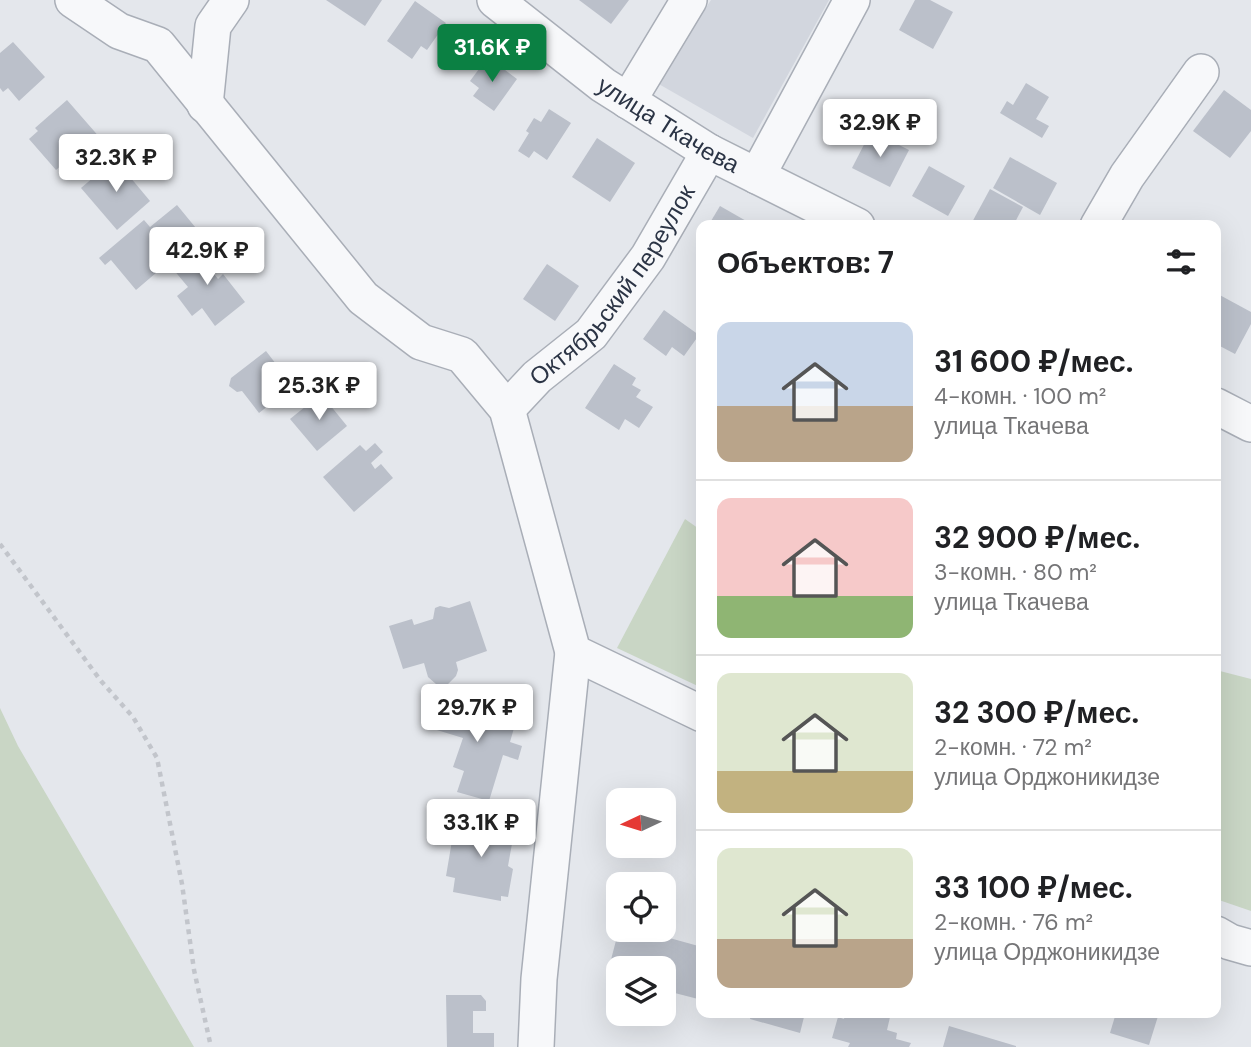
<!DOCTYPE html>
<html lang="ru">
<meta charset="utf-8">
<style>
:root{--surface:#fff;--page:#f2f2f2;--text:#202124;--muted:#757577;--line:#e0e0e0;--accent:#0b8043}
body{margin:0;font-family:"DM Sans",sans-serif;background:var(--page);color:var(--text);height:100vh;display:flex;flex-direction:column;font-size:26px;white-space:nowrap}
*{box-sizing:border-box;margin:0}
p{font-size:23px;color:var(--muted)}
.icon{flex:none;width:38px;height:38px;fill:none;stroke:currentColor;stroke-width:2;stroke-linecap:round;stroke-linejoin:round}
.map{position:relative;flex:1;overflow:hidden}
.side{position:absolute;left:696px;top:220px;width:525px;height:798px;display:flex;flex-direction:column;background:var(--surface);border-radius:14px;box-shadow:0 7px 28px #0002}
.side>*{flex:none}
.needle{width:46px;rotate:266deg}
.controls{position:absolute;left:606px;top:788px;display:grid;gap:14px}
.controls a{display:grid;place-items:center;width:70px;height:70px;border-radius:14px;background:var(--surface);box-shadow:0 7px 28px #0002;font-size:35px}
.price{position:absolute;translate:-50% -60px;padding:0 16px;border-radius:7px;background:#fff;color:#222;font-size:23px;line-height:46px;filter:drop-shadow(0 2px 4px #0008)}
.price::after{content:'';position:absolute;left:50%;top:42px;width:21px;height:16px;margin-left:-10px;background:inherit;clip-path:polygon(0 0,100% 0,50% 100%)}
.price.active{background:var(--accent);color:#fff}
ul{padding:0;list-style:none}
li{display:flex;align-items:center;gap:21px;height:175px;padding:0 21px}
li+li{border-top:2px solid var(--line)}
li span{display:grid;place-items:center;flex:none;width:196px;height:140px;border-radius:14px;color:#555}
li>.icon{margin-inline-start:auto}
span .icon{width:84px;height:84px;fill:#fffc;stroke-width:1}
li b{font-size:30px}
h2{display:flex;justify-content:space-between;align-items:center;height:84px;padding:0 21px;font-size:30px}
.map>svg:first-child{display:block}
.built{fill:#d2d6de}
.green{fill:#c9d6c5}
.building{fill:#bbc0ca}
.lines{fill:none;stroke-linecap:round;stroke-linejoin:round}
.minor-casing{stroke:#a9aeb7;stroke-width:38}
.path{stroke:#c2c5cb;stroke-width:4.5;stroke-dasharray:5 5;stroke-linecap:butt}
.minor{stroke:#f7f8fa;stroke-width:35}
.labels{text-anchor:middle;stroke-width:5;stroke-linejoin:round;paint-order:stroke}
.street-label{font-size:24px;fill:#2b3445;stroke:#f4f6f9}
</style>
<div class="map">
<svg width="1251" height="1047" viewBox="0 0 1251 1047">
<rect width="100%" height="100%" fill="#e4e7ec"/>
<path class="built" d="M711,0H829L753,138L657,83Z"/>
<g class="green">
<path d="M685,519L702,531V688L617,648Z"/>
<path d="M1216,670L1251,679V911L1216,899Z"/>
<path d="M0,708L18,746L194,1047H0Z"/>
</g>
<g class="building">
<path d="M326,0H382L365,26Z"/>
<path d="M579,0H629L611,24Z"/>
<path d="M915,0H930L953,12L933,49L899,30Z"/>
<path d="M415,1L446,23L427,50L421,46L412,59L387,41Z"/>
<path d="M13,42L45,77L19,101L8,88L3,92L0,88V53Z"/>
<path d="M488,57L517,79L494,111L473,96L479,88L470,81Z"/>
<path d="M1026,83L1049,97L1036,119L1049,126L1042,138L1000,113L1007,101L1013,105Z"/>
<path d="M1224,90L1251,110V131L1230,158L1193,131Z"/>
<path d="M67,100L101,139L67,169L63,164L56,170L29,139L38,131L35,128Z"/>
<path d="M549,109L571,123L547,160L534,151L529,158L518,151L529,133L526,131L534,118L541,122Z"/>
<path d="M871,131L909,150L890,187L852,168Z"/>
<path d="M597,138L635,163L610,202L572,177Z"/>
<path d="M1010,157L1057,183L1040,215L993,188Z"/>
<path d="M115,159L150,201L117,230L81,188Z"/>
<path d="M929,166L965,186L948,216L912,196Z"/>
<path d="M990,189L1023,207L1013,226H970Z"/>
<path d="M177,205L200,233L183,247L184,249L136,290L111,260L105,265L99,258L144,220L150,227Z"/>
<path d="M720,206L755,226H708Z"/>
<path d="M208,242L218,254L206,264L218,279L223,274L245,302L215,326L202,308L192,316L177,296L188,287L173,269Z"/>
<path d="M547,264L579,286L555,321L523,299Z"/>
<path d="M1216,293L1251,312V324L1235,354L1216,344Z"/>
<path d="M664,310L699,335L684,356L672,347L666,356L643,339Z"/>
<path d="M266,351L286,377L280,382L287,391L259,413L242,391L237,392L229,386L231,378Z"/>
<path d="M614,364L636,378L632,385L641,390L636,397L653,407L639,428L625,419L619,430L585,408Z"/>
<path d="M321,394L347,426L317,451L290,419Z"/>
<path d="M375,443L383,452L371,463L375,469L381,464L393,478L354,512L323,477L360,445L366,451Z"/>
<path d="M470,601L487,651L456,662L458,670L456,676L446,686L436,684L428,677L424,663L403,669L389,626L412,619L414,625L433,619L435,608L440,606L449,608Z"/>
<path d="M478,703L504,711L500,724L514,728L510,742L522,746L518,760L503,755L489,801L457,792L464,771L453,767L463,738L427,727L434,706Z"/>
<path d="M456,817L515,827L508,866L513,869L508,897L501,896V901L453,892L455,878L446,876Z"/>
<path d="M619,929H637L702,947V1000L663,990L665,971L663,968H618V978L607,975Z"/>
<path d="M446,995H481L486,1001V1011H473V1033H494V1047H447Z"/>
<path d="M751,1013H805L800,1033L750,1019Z"/>
<path d="M845,1013H891L887,1030L897,1033L896,1039L911,1043L909,1047H848L850,1043L832,1038L838,1017L844,1019Z"/>
<path d="M1116,1013H1159L1149,1045L1110,1033Z"/>
<path d="M949,1026L1016,1046V1047H943Z"/>
</g>
<g class="lines">
<g class="minor-casing">
<g id="minor">
<path d="M73,0L119,31L158,45L363,298L421,342L462,355L507,409L573,652L702,714"/>
<path id="s1" d="M495,0L603,85L709,152L857,226"/>
<path d="M628,101L689,0"/>
<path d="M205,105L213,26L231,0"/>
<path d="M757,176L852,0"/>
<path d="M1098,226L1127,176L1201,72"/>
<path d="M1216,406L1251,424"/>
<path id="s2" d="M507,409L537,377L591,334L648,257L709,152"/>
<path d="M1216,934L1230,942L1251,948"/>
<path d="M536,1047L539,979L573,652"/>
</g>
</g>
<path class="path" d="M0,544L101,681L133,717L157,758L182,884L194,970L211,1047"/>
<use href="#minor" class="minor"/>
</g>
<g class="labels">
<g class="street-label">
<text dy="8" stroke="none"><textPath href="#s1" startOffset="214">улица Ткачева</textPath></text>
<text dy="8" stroke="none"><textPath href="#s2" startOffset="164">Октябрьский переулок</textPath></text>
</g>
</g>
</svg>
<div class="controls">
<a><svg class="needle" viewBox="-14 -14 28 28"><path d="M0-13l5 13h-10z" fill="#e53935"/><path d="M0 13l5-13h-10z" fill="#757577"/></svg></a>
<a><svg class="icon" aria-label="locate" viewBox="0 0 24 24"><circle cx="12" cy="12" r="6"/><path d="M12 2v4M12 18v4M2 12h4M18 12h4"/></svg></a>
<a><svg class="icon" aria-label="layers" viewBox="0 0 24 24"><path d="M12 4l9 5-9 5-9-5zM3 14l9 5 9-5"/></svg></a>
</div>
<b class="price active" style="left:492px;top:84px">31.6K ₽</b>
<b class="price" style="left:880px;top:159px">32.9K ₽</b>
<b class="price" style="left:116px;top:194px">32.3K ₽</b>
<b class="price" style="left:207px;top:287px">42.9K ₽</b>
<b class="price" style="left:319px;top:422px">25.3K ₽</b>
<b class="price" style="left:477px;top:744px">29.7K ₽</b>
<b class="price" style="left:481px;top:859px">33.1K ₽</b>
<section class="side">
<h2>Объектов: 7<svg class="icon" aria-label="filters" viewBox="0 0 24 24"><path d="M4 7h16M4 17h16"/><circle cx="9" cy="7" r="2"/><circle cx="15" cy="17" r="2"/></svg></h2>
<ul>
<li><span style="background:linear-gradient(#c9d6e8 60%,#b9a48a 0)"><svg class="icon" aria-label="home" viewBox="0 0 24 24"><path d="M3 11l9-7 9 7M6 9v11h12V9"/></svg></span><div><b>31 600 ₽/мес.</b><p>4-комн. · 100 m²</p><p>улица Ткачева</p></div></li>
<li><span style="background:linear-gradient(#f6c9c9 70%,#8fb573 0)"><svg class="icon" aria-label="home" viewBox="0 0 24 24"><path d="M3 11l9-7 9 7M6 9v11h12V9"/></svg></span><div><b>32 900 ₽/мес.</b><p>3-комн. · 80 m²</p><p>улица Ткачева</p></div></li>
<li><span style="background:linear-gradient(#dfe7d0 70%,#c2b280 0)"><svg class="icon" aria-label="home" viewBox="0 0 24 24"><path d="M3 11l9-7 9 7M6 9v11h12V9"/></svg></span><div><b>32 300 ₽/мес.</b><p>2-комн. · 72 m²</p><p>улица Орджоникидзе</p></div></li>
<li><span style="background:linear-gradient(#dfe7d0 65%,#b9a48a 0)"><svg class="icon" aria-label="home" viewBox="0 0 24 24"><path d="M3 11l9-7 9 7M6 9v11h12V9"/></svg></span><div><b>33 100 ₽/мес.</b><p>2-комн. · 76 m²</p><p>улица Орджоникидзе</p></div></li>
</ul>
</section>
</div>
